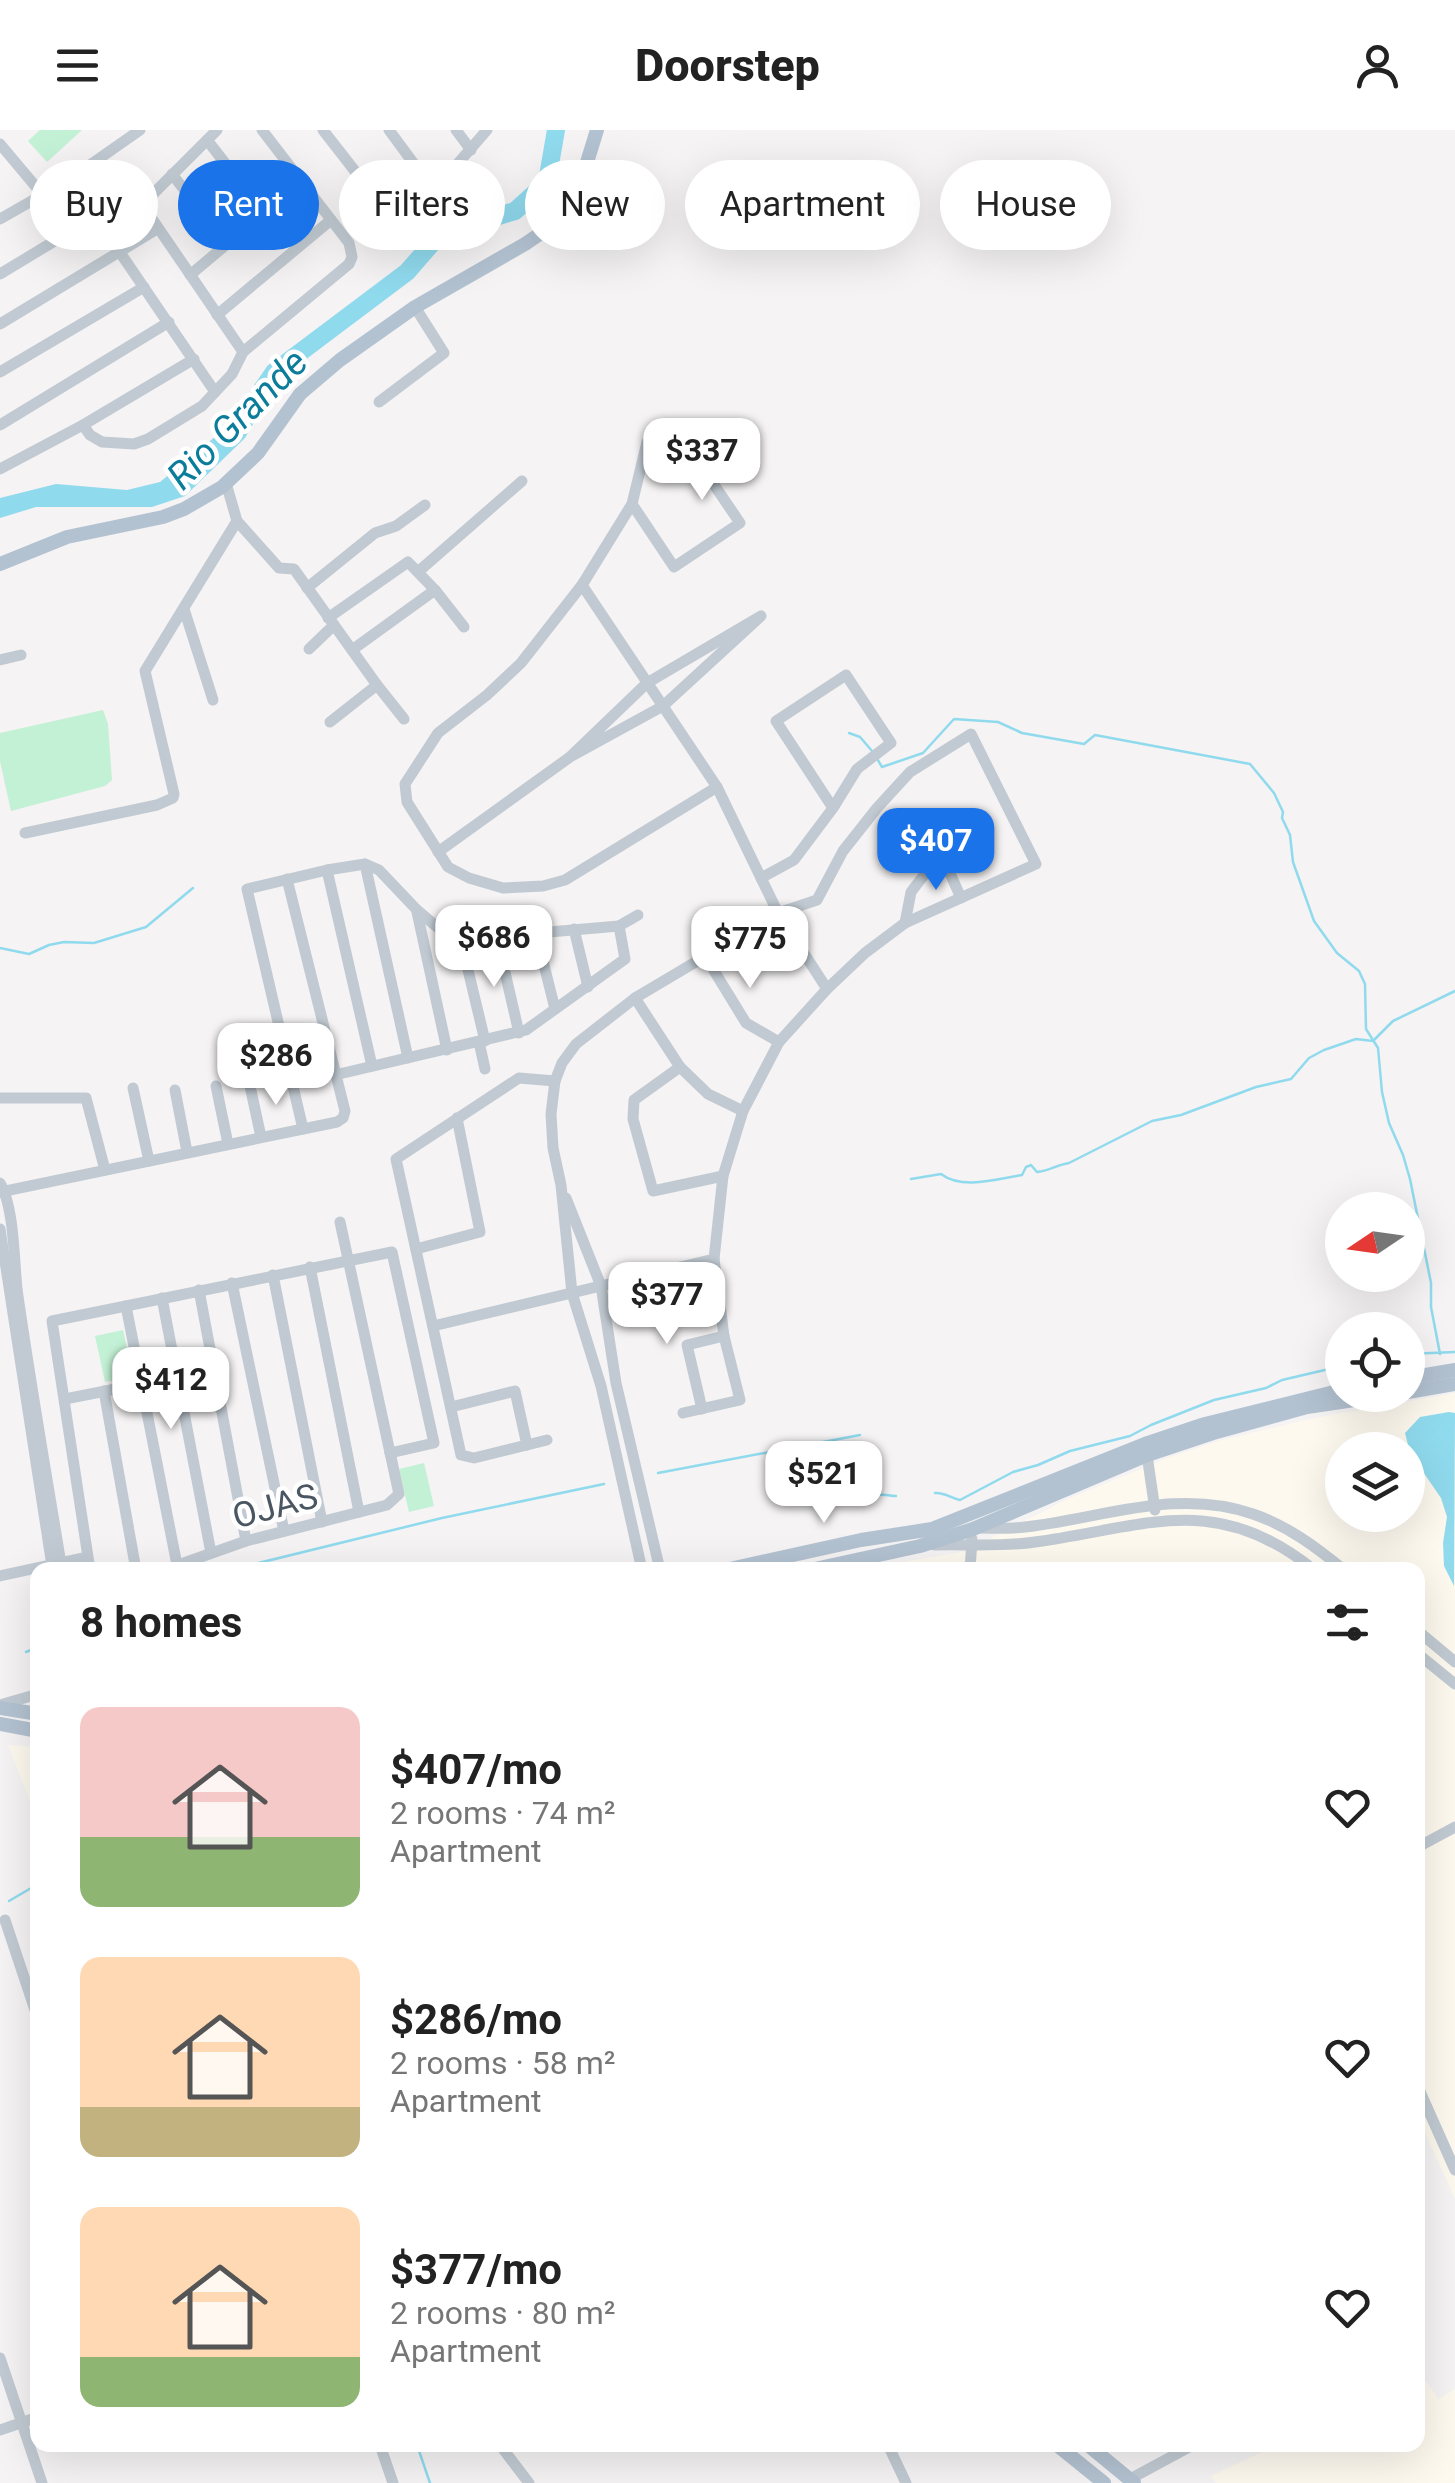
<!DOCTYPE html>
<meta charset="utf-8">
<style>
:root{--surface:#fff;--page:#f6f6f6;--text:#222;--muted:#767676;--accent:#1a73e8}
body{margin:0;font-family:Roboto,sans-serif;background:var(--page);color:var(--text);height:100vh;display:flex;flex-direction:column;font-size:38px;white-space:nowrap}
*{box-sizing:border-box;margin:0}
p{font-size:32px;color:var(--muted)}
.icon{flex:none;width:55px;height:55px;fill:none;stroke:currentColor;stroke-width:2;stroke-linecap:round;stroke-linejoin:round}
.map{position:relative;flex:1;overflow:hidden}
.side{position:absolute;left:30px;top:1432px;width:1395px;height:890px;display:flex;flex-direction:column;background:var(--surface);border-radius:20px;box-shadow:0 10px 40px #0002}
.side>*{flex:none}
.guide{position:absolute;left:30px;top:30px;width:1395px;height:90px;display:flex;gap:20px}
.needle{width:65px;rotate:257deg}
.fabs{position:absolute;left:1325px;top:1062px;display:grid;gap:20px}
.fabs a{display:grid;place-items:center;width:100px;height:100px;border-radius:50%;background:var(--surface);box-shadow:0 10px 40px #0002;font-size:50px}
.price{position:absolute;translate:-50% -85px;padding:0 22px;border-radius:20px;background:#fff;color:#222;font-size:32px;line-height:65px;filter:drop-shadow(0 2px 5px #0008)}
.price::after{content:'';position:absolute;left:50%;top:60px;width:30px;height:22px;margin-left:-15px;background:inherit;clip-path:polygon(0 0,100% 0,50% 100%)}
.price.current{background:var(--accent);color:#fff}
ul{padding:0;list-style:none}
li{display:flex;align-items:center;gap:30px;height:250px;padding:0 50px}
li span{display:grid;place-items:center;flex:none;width:280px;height:200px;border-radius:20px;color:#555}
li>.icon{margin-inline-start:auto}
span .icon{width:120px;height:120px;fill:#fffc;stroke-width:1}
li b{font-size:42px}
h2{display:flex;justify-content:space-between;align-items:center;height:120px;padding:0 50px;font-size:42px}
.chip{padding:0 35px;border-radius:45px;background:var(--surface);box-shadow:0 10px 40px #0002;font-size:35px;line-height:90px}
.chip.current{background:var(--accent);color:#fff}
header{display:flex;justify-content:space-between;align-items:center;height:130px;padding:0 50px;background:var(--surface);font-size:45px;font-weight:800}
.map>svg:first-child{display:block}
.commercial{fill:#fdf9ef;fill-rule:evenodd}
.green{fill:#c3f1d5}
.water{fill:#90daee}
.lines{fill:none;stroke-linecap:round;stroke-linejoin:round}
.stream{stroke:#90daee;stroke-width:2.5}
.river{stroke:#90daee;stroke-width:18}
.minor{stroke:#c1cad2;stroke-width:11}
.major{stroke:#b3c2d1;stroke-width:14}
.labels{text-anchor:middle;stroke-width:9;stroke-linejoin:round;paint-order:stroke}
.street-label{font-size:35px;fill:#4a5661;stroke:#fff}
.water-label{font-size:38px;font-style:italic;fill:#0c7c9b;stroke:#fff}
</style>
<header><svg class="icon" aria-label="menu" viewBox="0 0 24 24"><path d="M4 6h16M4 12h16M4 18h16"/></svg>Doorstep<svg class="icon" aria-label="person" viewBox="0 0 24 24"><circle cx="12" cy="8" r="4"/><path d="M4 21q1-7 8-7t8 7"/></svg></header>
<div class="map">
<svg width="1455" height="2353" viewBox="0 0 1455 2353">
<rect width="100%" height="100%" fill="#f5f3f3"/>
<g class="commercial">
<path d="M1455,1263V2069L1418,1987V1440H854L963,1422L1068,1369L1165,1329L1218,1311L1314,1288ZM1342,1320H1408V1385H1342Z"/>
<path d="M8,1615L37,1617V1689Z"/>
<path d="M1427,2252L1438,2269L1455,2259V2353H1216L1211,2346L1277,2315H1418V2255Z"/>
</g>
<g class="green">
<path d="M40,0H82L47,32L28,11Z"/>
<path d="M103,580L108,594L112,650L105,656L11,681L0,631V603Z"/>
<path d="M123,1200L133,1246L105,1252L95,1206Z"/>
<path d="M424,1333L434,1376L409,1382L399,1339Z"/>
</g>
<g class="water">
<path d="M274,242L269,266L245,308L185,366L152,377H36L0,388V368L56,354L127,360L160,352L216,306L259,253Z"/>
<path d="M1449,1282L1455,1283L1454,1456L1444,1436L1443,1413L1447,1387L1441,1368L1410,1323L1405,1303L1420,1287Z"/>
</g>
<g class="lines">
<g class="stream">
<path d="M849,603L860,607L872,621"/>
<path d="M876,627L882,637L923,623L954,589L998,592L1022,603L1084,614L1095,605L1250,634L1274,663L1283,682L1282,688L1290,705L1293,732L1314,791L1337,823L1359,841L1365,854L1366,899L1378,918L1382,962L1389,993L1403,1025L1410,1049L1431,1153V1177L1440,1224"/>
<path d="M0,818L29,824L49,815L64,812L94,813L146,797L193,758"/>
<path d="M911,1049L941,1044C962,1060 997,1049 1022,1045L1026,1037L1031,1035L1037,1042C1049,1041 1056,1035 1069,1033L1152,991L1181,985L1256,957L1291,949L1309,928L1324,920L1356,909L1373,911L1393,891L1455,861"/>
<path d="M1408,1224L1455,1222"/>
<path d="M658,1343L860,1305"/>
<path d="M935,1363C944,1362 951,1368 960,1370L1013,1342L1038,1335L1070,1321L1130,1306L1151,1295L1214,1270L1266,1258L1282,1250L1342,1236"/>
<path d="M845,1372C858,1359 879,1365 896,1366"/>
<path d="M230,1440L442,1388L604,1354"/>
<path d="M26,1522L38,1517"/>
<path d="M9,1771L38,1754"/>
<path d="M417,2315L430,2353"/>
</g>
<path class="river" d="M261,261L274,242L407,142L441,103L515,81L547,52L556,0"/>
<g class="minor">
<path d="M217,0L148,69L144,77L243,222"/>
<path d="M323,0L390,86L398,91L434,61L487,0"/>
<path d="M389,0L434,61"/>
<path d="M456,0L471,20"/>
<path d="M207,10L264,83"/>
<path d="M0,14L42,64"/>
<path d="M172,44L227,115"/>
<path d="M70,49L215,262"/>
<path d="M0,89L70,49L140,0"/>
<path d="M0,144L96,86"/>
<path d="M190,145L301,52"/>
<path d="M217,185L331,90"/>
<path d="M0,194L157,99"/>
<path d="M0,242L144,157"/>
<path d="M379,272L444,223L415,177"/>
<path d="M0,295L169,192"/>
<path d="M83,295L90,305L102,312L134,314L148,309L202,276L232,244L243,222L349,134L352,127L349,113L262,0"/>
<path d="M647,312L632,374L582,455L521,533L487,565L438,603L405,654L407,672L448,737L469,748L503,758L543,756L565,750L717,657"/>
<path d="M0,339L83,295L194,229"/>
<path d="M632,374L674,437L740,393L698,331"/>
<path d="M237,391L279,438L294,439L377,555L330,592"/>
<path d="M419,441L522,351"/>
<path d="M582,455L717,657L778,783L827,859"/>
<path d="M307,458L375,403L396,396L425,375"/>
<path d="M435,460L464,497"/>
<path d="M184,479L213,570"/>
<path d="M328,488L408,432L435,460L352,520"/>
<path d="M309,519L334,495"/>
<path d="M0,530L21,525"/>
<path d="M377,555L404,589"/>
<path d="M25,703L157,675L173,668L174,664L145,541L237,391L226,353"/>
<path d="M438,722L570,627L663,576L761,486L647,553L570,627"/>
<path d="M365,734L408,928"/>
<path d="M327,740L372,936"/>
<path d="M761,748L794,730L833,678L857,639L891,613L846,545L776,591L833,678"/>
<path d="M417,782L447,920"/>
<path d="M905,793L911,762L941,723L961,768"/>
<path d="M619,796L638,785"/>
<path d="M574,799L588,857"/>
<path d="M536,803L555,879"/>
<path d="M498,812L519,903"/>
<path d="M463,819L485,911"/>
<path d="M705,826L746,893L779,912"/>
<path d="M635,868L680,937L708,964L743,981"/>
<path d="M479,912L485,939"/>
<path d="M680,937L634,970L633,989L653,1061L723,1046"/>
<path d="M216,956L228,1014"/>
<path d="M250,956L261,1007"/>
<path d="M133,958L149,1031"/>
<path d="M175,960L187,1022"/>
<path d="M0,968H86L105,1040"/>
<path d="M303,999L247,759L327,740L365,734L379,740L417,780L463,819H473L526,804L619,796L625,829L526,900L335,945"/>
<path d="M0,1053C14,1076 14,1130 17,1159C30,1251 46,1342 61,1434"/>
<path d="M0,1062L337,992L343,988L345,981L287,749"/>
<path d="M566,1068L601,1156L616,1253L660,1440"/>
<path d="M0,1099L52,1436L56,1440"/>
<path d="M416,1119L480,1102L457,988"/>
<path d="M310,1137L359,1382"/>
<path d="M273,1145L322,1392"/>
<path d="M232,1153L284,1401"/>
<path d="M199,1160L246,1411"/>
<path d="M162,1168L211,1423"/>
<path d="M126,1176L177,1435"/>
<path d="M433,1196L714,1129"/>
<path d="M104,1261L136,1440"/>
<path d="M65,1269L141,1254"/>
<path d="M451,1277L515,1261L527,1315"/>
<path d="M702,1279L687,1215L724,1206"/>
<path d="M547,1310L474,1328L461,1325L396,1029L519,948L555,951"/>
<path d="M1147,1325L1155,1380"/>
<path d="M978,1398C994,1398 1009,1399 1025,1397C1100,1389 1177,1357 1253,1384C1288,1396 1316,1417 1344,1440"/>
<path d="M934,1415C967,1414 1002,1417 1035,1412C1145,1397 1216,1360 1314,1440"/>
<path d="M90,1440L52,1191L392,1122L434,1313L390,1323"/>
<path d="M164,1440L246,1411L387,1375L399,1364L340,1092"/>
<path d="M642,1440L601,1256L572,1163L561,1055L553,1018L551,984L555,951L562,933L576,914L635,868L778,783L817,770L843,721L877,678L910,642L971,604L1036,734L905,793L865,823L827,859L779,912L743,981L723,1046L714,1129L724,1206L740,1270L683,1283"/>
<path d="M970,1440L972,1409"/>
<path d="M0,1446L87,1427"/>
<path d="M1418,1501L1455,1532"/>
<path d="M1418,1524L1455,1554"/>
<path d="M0,1575L38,1564"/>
<path d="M1418,1717L1455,1697"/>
<path d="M5,1790L38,1889"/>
<path d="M1418,1957L1455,2040"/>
<path d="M0,2228L42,2353"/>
<path d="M0,2300L38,2287"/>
<path d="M380,2315L393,2353"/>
<path d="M500,2315L529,2353"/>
<path d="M888,2315L906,2353"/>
<path d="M1130,2349L1193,2315"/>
</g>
<g class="major">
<path d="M0,434L67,407L163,387L184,379L222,357L258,323L300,264L340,230L415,177L525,114L553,95L576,68L597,0"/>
<path d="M1408,1248L1455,1240"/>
<path d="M1408,1262L1455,1254"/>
<path d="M725,1440L861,1410L932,1399L1145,1314L1205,1294L1342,1260"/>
<path d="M810,1440L920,1416L973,1399L1147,1325L1213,1303L1307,1277L1388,1265"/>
<path d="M0,1578L38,1584"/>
<path d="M0,1594L38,1601"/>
<path d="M1057,2315L1104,2353"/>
<path d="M1088,2315L1134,2353"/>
</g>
</g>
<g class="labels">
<g class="street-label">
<text transform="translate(275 1376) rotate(-15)" y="12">OJAS</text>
</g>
<g class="water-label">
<text transform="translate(237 289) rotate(-45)" y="13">Rio Grande</text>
</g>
</g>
</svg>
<div class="fabs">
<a><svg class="needle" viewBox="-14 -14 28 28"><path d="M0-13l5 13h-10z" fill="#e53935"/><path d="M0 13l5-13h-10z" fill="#767676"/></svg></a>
<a><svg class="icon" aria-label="locate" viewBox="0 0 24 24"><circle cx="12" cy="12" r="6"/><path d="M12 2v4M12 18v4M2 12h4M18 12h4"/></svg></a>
<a><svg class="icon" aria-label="layers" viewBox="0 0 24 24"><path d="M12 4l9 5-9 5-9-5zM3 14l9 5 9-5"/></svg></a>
</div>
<b class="price" style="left:702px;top:373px">$337</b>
<b class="price current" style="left:936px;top:763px">$407</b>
<b class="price" style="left:494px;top:860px">$686</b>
<b class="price" style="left:750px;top:861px">$775</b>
<b class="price" style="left:276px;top:978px">$286</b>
<b class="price" style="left:667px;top:1217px">$377</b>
<b class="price" style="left:171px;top:1302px">$412</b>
<b class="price" style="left:824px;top:1396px">$521</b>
<div class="guide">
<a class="chip">Buy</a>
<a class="chip current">Rent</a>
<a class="chip">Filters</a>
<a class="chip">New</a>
<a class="chip">Apartment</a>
<a class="chip">House</a>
</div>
<section class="side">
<h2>8 homes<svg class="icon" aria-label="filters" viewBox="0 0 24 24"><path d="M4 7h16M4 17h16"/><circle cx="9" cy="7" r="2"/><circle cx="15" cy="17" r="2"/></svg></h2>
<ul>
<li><span style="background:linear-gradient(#f6c9c9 65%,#8fb573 0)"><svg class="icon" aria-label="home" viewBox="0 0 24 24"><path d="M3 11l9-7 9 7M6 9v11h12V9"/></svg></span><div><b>$407/mo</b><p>2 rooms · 74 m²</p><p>Apartment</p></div><svg class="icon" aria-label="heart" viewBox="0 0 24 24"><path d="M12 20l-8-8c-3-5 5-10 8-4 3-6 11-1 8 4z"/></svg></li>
<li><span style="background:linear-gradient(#ffd9b3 75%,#c2b280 0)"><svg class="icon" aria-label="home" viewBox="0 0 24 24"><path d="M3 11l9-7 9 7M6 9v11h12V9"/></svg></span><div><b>$286/mo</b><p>2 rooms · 58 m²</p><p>Apartment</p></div><svg class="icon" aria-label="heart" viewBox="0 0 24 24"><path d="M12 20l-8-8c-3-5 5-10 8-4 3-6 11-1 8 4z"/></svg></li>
<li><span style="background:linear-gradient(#ffd9b3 75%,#8fb573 0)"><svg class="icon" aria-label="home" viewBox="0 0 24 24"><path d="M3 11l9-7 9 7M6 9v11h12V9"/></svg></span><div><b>$377/mo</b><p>2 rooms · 80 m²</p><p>Apartment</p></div><svg class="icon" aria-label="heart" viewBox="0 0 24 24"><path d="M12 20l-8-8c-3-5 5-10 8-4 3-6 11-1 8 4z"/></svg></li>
</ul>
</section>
</div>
